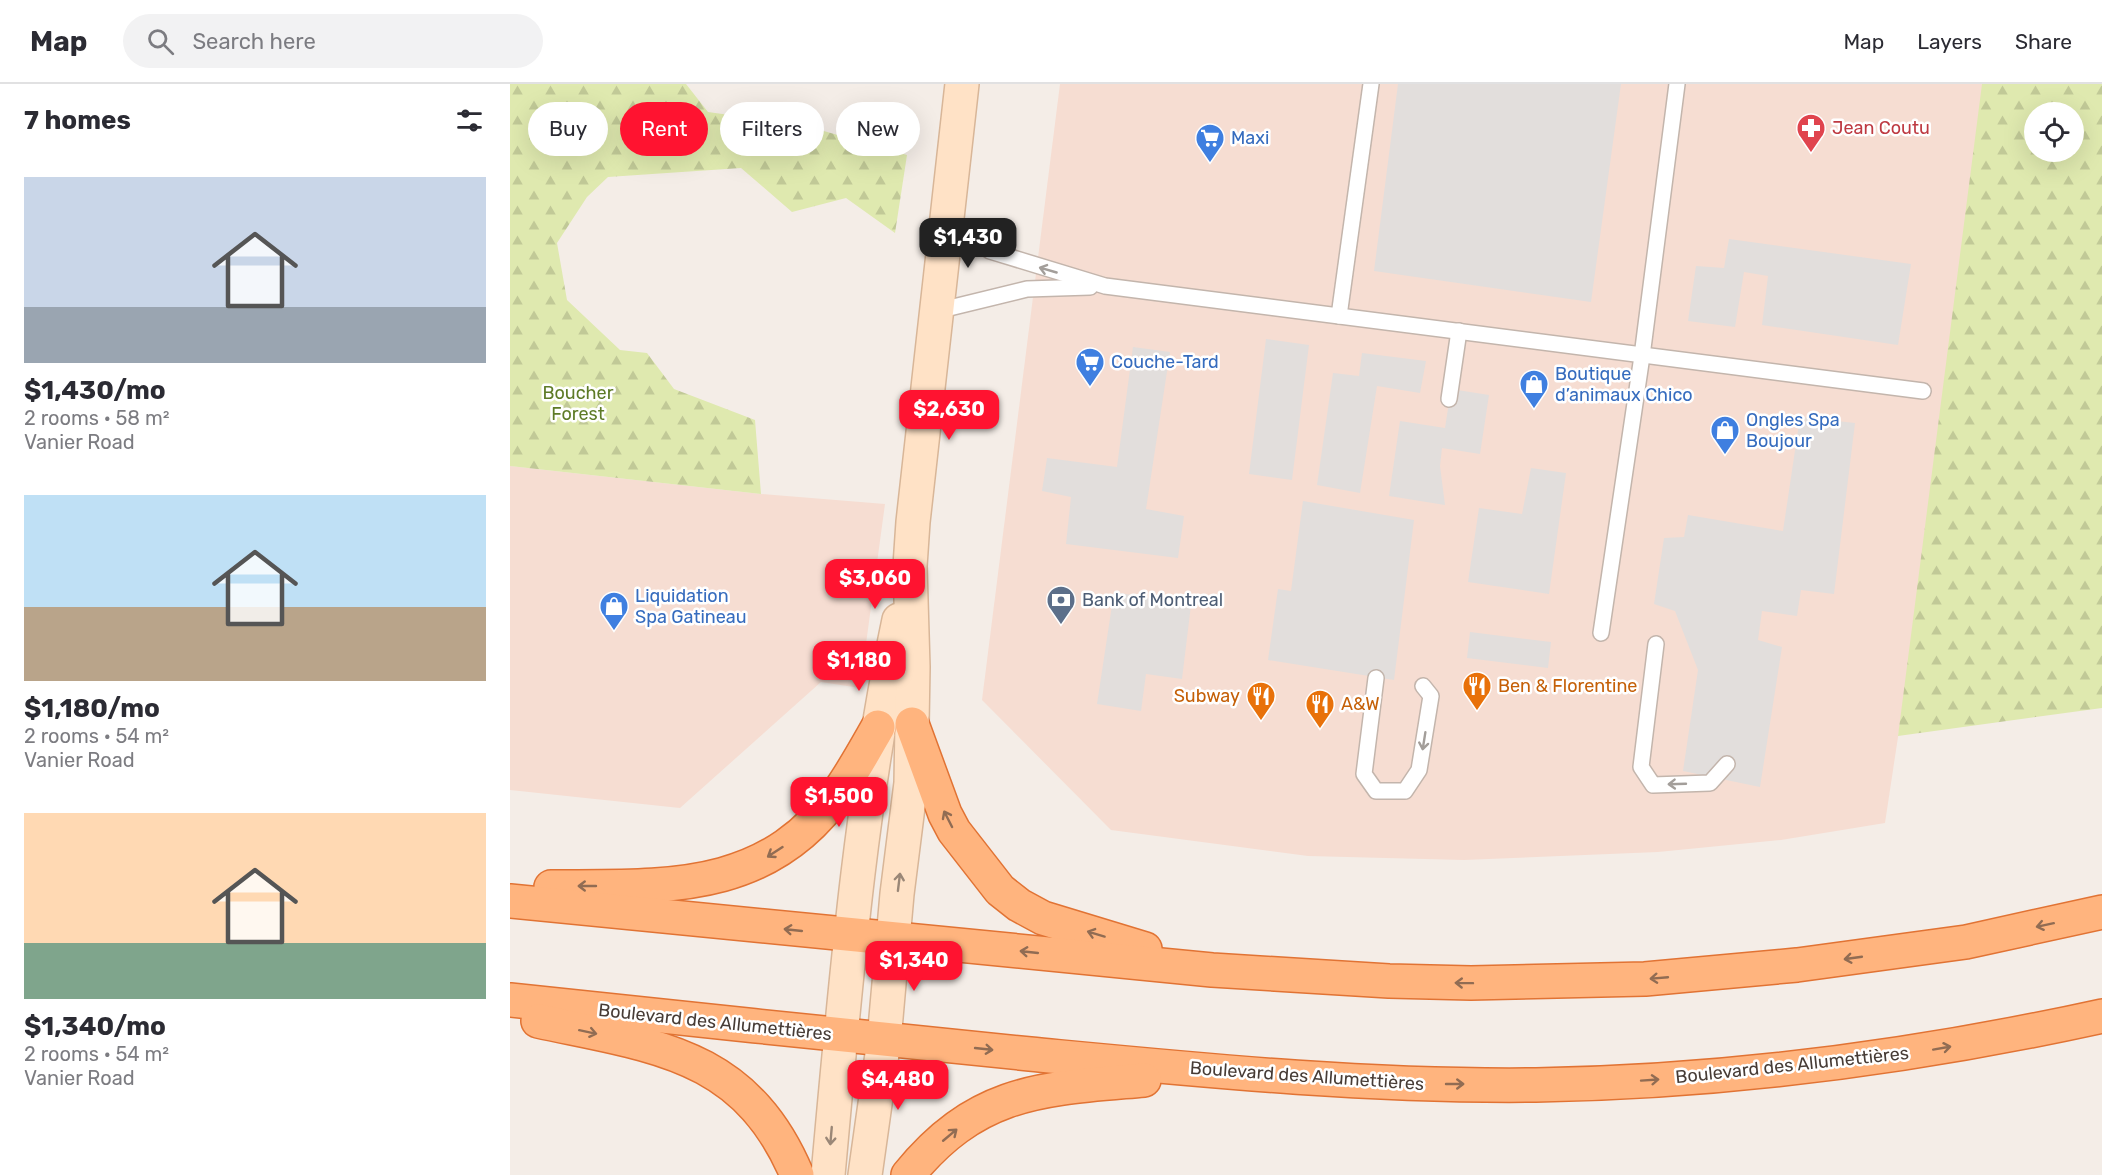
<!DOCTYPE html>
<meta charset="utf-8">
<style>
:root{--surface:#fff;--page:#f2f2f3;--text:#2b2b33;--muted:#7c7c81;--line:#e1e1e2;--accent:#ff1330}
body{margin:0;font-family:Rubik,sans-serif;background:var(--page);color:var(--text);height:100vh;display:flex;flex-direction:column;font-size:22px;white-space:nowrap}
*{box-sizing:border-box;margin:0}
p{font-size:20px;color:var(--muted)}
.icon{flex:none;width:33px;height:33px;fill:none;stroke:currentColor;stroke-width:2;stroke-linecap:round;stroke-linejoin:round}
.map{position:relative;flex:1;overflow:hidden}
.drawer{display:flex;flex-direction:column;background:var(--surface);width:510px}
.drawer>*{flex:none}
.hud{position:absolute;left:18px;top:18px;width:570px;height:54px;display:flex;gap:12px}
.tools{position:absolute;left:1514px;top:18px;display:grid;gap:12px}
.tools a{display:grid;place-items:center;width:60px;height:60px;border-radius:50%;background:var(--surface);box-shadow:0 6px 24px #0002;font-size:30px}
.price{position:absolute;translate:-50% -51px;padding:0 14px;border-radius:12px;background:var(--accent);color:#fff;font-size:20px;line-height:39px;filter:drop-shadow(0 2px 3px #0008)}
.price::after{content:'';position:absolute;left:50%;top:36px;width:18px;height:14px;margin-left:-9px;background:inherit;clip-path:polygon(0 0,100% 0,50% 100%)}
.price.active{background:#222;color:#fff}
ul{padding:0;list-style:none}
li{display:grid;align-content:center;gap:12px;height:318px;padding:0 24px}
li span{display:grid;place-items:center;height:186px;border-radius:0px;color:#555}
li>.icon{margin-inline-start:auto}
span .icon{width:108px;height:108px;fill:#fffc;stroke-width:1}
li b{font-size:26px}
h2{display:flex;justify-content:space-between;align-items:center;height:72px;padding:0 24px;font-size:26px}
.tag{padding:0 21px;border-radius:27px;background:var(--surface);box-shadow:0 6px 24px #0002;font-size:21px;line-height:54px}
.tag.active{background:var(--accent);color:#fff}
header{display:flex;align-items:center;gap:36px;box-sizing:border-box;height:84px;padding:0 30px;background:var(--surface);border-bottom:2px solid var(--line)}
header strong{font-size:28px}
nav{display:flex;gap:33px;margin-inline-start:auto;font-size:21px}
.search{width:420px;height:54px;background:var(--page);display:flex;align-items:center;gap:15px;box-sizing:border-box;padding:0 21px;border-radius:33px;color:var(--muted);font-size:22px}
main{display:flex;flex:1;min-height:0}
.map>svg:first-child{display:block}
.commercial{fill:#f6ddd2}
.forest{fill:url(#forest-firs);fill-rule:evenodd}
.parking{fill:#e2dedc}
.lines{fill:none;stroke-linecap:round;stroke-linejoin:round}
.service-casing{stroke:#c3b5ac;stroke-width:18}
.secondary-casing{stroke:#d8b698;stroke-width:36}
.trunk-casing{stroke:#e17334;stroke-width:36}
.service{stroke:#fff;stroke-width:15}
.secondary{stroke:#ffe2c6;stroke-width:33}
.trunk{stroke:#ffb47e;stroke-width:33}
.oneway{stroke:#a39e9a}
.oneway2{stroke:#916c53}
.oneway3{stroke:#9a8777}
.labels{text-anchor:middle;stroke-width:5;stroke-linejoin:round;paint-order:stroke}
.health-label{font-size:18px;fill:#be3a42;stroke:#fff;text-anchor:start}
.shop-label{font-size:18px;fill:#366cbe;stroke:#fff;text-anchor:start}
.park-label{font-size:18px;fill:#5e7b27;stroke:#fff}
.service-label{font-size:18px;fill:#4e5e75;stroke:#fff;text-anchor:start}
.food-label{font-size:18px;fill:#c56008;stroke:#fff;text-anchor:start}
.street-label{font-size:18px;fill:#473c36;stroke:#fff}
</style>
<header>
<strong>Map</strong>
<div class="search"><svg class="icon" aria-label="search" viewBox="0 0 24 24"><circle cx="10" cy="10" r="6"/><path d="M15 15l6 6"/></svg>Search here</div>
<nav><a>Map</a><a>Layers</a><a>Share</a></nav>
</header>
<main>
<section class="drawer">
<h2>7 homes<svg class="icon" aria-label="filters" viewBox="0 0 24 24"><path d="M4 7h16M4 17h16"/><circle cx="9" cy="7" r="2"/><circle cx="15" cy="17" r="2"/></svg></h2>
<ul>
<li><span style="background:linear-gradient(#c9d6e8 70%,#9aa5b1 0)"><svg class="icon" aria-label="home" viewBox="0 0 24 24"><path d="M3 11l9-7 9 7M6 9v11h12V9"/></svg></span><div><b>$1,430/mo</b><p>2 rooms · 58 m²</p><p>Vanier Road</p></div></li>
<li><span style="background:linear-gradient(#bfe0f5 60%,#b9a48a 0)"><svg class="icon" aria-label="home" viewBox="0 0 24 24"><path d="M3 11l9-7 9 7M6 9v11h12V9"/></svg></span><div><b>$1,180/mo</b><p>2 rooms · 54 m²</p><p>Vanier Road</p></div></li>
<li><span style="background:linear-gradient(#ffd9b3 70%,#7fa58c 0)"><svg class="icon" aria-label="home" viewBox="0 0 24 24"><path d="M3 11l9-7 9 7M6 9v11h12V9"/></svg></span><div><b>$1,340/mo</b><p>2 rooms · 54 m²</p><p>Vanier Road</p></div></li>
</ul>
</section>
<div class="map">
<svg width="1592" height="1091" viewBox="0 0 1592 1091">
<defs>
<pattern id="forest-firs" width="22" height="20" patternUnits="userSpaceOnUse" patternTransform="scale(1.5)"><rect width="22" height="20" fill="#dfe9af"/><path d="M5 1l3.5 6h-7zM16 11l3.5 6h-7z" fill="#c1c997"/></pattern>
</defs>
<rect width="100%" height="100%" fill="#f4ede7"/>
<g class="commercial">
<path d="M550,0H1474L1437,329L1375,739L1271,756L1148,768L954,776L798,772L601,746L472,616Z"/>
<path d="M0,382L251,410L375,420L350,604L311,598L170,724L0,706Z"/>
</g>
<g class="forest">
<path d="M0,0H176L198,28L293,41L397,71L385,149L336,114L282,128L231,84L98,93L77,113L47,159L57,216L110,266L137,269L164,305L245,336L251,410L0,382Z"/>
<path d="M1472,0H1592V624L1388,652ZM1563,28V68H1524V28Z"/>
</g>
<g class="parking">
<path d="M888,0H1111L1081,218L864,187Z"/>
<path d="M1219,155L1401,180L1388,261L1252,241L1258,192L1234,188L1225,243L1178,237L1186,182L1214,184Z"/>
<path d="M756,255L799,261L782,396L739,390Z"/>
<path d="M623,263L660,268L636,425L674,432L668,474L556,460L561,413L532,407L537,374L607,383Z"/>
<path d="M852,269L916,277L910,309L867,302L850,409L807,401L823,289L849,292Z"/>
<path d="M941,305L979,311L970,370L932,364L930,382L935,421L879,412L890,337L935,344Z"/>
<path d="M1290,333L1345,339L1324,510L1291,506L1287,532L1252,527L1248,556L1272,563L1250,703L1173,687L1188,586L1165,527L1144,520L1154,454L1174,453L1178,431L1273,447Z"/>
<path d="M1021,384L1056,389L1039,510L958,498L969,424L1012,430Z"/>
<path d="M793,417L904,436L884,596L758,576L768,505L781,507Z"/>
<path d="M604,508L681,521L672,595L636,590L631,627L587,620Z"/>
<path d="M960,548L1041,558L1038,584L957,574Z"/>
</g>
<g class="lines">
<g class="service-casing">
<g id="service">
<path d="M439,136L480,167L595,202L1413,307"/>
<path d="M427,227L517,205L580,203"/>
<path d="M829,232L861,0"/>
<path d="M939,315L949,247"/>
<path d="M1091,549L1132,272L1167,0"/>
<path d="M1146,560L1131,683L1143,701L1200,699L1217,680"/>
<path d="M866,594L854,690L866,707H895L909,686L921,612L913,602"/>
</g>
</g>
<g class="secondary-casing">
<g id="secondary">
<path d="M318,1091C335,906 350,719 389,536"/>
<path d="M355,1091L374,956L387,810L401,699L403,583L400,482L403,438L452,0"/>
</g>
</g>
<g class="trunk-casing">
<g id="trunk">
<path d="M402,640L435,730L444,747L490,806L509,821L533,834L635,865"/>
<path d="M41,803C153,802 258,811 330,706C344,686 356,664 368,643"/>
<path d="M0,817L702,886L879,897L961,899L1135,895L1287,881L1456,858L1592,828"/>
<path d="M0,916C173,935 347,952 520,970C689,986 856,1003 1026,1001C1217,998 1405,973 1592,932"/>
<path d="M28,937C144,962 235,968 287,1091"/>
<path d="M398,1091C468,1005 533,1005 634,996"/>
</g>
</g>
<use href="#service" class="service"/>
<use href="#secondary" class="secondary"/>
<use href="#trunk" class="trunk"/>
</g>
<defs><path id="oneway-shaft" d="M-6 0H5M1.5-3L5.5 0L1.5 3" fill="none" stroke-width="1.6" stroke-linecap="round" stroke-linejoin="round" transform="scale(1.5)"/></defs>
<g class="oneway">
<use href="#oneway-shaft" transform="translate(538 186) rotate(-164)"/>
<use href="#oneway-shaft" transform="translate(914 657) rotate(99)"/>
<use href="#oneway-shaft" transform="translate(1167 700) rotate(178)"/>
</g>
<g class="oneway2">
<use href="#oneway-shaft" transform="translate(438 735) rotate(-117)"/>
<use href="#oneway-shaft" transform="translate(265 768) rotate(147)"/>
<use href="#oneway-shaft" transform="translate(77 802) rotate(180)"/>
<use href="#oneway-shaft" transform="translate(1535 841) rotate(168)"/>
<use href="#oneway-shaft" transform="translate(283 846) rotate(-174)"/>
<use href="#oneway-shaft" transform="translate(586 850) rotate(-163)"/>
<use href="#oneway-shaft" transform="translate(519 868) rotate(-174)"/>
<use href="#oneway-shaft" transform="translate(1343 874) rotate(172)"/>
<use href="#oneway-shaft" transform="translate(1149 894) rotate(175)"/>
<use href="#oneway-shaft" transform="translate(954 899) rotate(-179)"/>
<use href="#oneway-shaft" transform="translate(78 948) rotate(12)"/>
<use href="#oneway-shaft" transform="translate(1432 964) rotate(-10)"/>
<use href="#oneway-shaft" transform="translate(474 965) rotate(6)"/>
<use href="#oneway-shaft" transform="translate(1140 996) rotate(-4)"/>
<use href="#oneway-shaft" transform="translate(945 1000)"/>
<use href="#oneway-shaft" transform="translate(440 1051) rotate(-40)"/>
</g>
<g class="oneway3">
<use href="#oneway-shaft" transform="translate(389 798) rotate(-83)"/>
<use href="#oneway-shaft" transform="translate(321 1052) rotate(95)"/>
</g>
<defs>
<g id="pharmacy-pin" transform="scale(1.5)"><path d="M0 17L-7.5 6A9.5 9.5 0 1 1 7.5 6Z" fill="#e0444e" stroke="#fff"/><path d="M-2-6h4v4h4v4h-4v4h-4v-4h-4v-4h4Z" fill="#fff"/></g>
<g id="supermarket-pin" transform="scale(1.5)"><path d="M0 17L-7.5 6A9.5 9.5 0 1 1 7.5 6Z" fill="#3f7fe0" stroke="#fff"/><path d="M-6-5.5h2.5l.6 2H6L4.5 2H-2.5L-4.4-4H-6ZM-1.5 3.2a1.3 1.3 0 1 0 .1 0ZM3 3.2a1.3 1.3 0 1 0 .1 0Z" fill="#fff"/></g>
<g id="shop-pin" transform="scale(1.5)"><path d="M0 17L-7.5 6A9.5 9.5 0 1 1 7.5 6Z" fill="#3f7fe0" stroke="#fff"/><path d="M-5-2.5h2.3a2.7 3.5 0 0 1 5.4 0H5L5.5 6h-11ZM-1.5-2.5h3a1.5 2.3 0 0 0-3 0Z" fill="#fff"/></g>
<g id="bank-pin" transform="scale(1.5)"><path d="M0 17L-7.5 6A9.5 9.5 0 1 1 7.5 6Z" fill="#5c6f8a" stroke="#fff"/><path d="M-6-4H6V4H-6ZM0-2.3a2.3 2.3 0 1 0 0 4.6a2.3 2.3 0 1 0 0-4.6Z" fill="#fff"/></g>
<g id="restaurant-pin" transform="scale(1.5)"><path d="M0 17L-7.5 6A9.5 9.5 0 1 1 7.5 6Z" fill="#e8710a" stroke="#fff"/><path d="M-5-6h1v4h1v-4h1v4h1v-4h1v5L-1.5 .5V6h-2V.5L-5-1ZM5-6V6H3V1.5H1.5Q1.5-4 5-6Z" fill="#fff"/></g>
</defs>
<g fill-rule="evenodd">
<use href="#pharmacy-pin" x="1301" y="44"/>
<use href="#supermarket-pin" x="700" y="54"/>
<use href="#supermarket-pin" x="580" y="278"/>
<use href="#shop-pin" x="1024" y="300"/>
<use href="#shop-pin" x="1215" y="346"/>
<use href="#bank-pin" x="551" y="516"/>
<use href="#shop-pin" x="104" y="522"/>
<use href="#restaurant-pin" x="967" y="602"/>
<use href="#restaurant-pin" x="751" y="612"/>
<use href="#restaurant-pin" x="810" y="620"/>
</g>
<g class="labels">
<g class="health-label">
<text x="1322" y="50">Jean Coutu</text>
</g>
<g class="shop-label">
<text x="721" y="60">Maxi</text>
<text x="601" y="284">Couche-Tard</text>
<text x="1045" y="296">Boutique<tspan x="1045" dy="21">d’animaux Chico</tspan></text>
<text x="1236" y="342">Ongles Spa<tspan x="1236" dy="21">Boujour</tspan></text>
<text x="125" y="518">Liquidation<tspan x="125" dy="21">Spa Gatineau</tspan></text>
</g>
<g class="park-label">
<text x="68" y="315">Boucher<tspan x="68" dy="21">Forest</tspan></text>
</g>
<g class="service-label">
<text x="572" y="522">Bank of Montreal</text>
</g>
<g class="food-label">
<text x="988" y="608">Ben &amp; Florentine</text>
<text x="730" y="618" text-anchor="end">Subway</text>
<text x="831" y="626">A&amp;W</text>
</g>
<g class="street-label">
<text transform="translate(205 938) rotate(6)" y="6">Boulevard des Allumettières</text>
<text transform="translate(1282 981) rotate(-6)" y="6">Boulevard des Allumettières</text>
<text transform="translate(797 992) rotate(4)" y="6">Boulevard des Allumettières</text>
</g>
</g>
</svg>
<div class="tools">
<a><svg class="icon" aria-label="locate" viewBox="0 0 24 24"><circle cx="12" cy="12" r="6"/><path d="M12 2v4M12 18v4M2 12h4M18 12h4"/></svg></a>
</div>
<b class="price active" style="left:458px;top:185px">$1,430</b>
<b class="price" style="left:439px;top:357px">$2,630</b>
<b class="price" style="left:365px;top:526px">$3,060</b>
<b class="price" style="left:349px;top:608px">$1,180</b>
<b class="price" style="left:329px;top:744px">$1,500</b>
<b class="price" style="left:404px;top:908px">$1,340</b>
<b class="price" style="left:388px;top:1027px">$4,480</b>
<div class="hud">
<a class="tag">Buy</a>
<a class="tag active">Rent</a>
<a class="tag">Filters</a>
<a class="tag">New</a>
</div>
</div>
</main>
